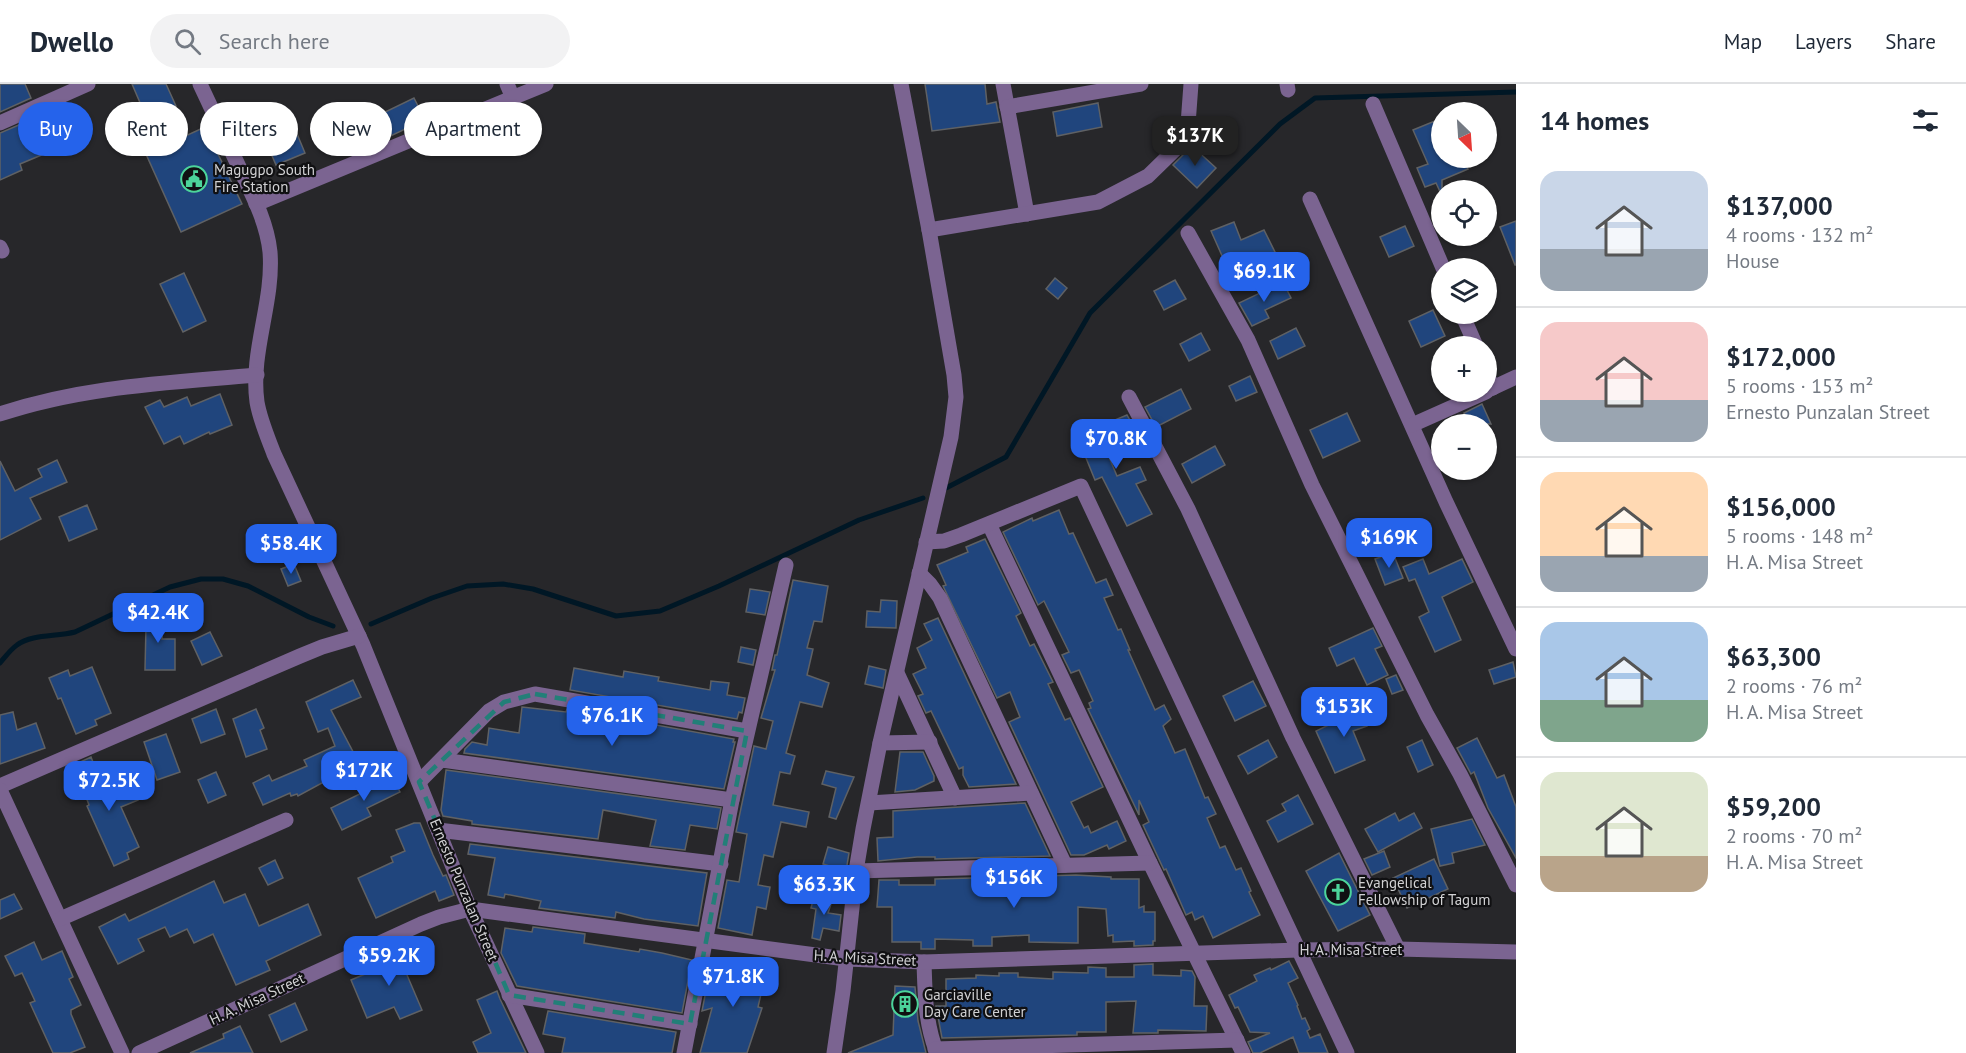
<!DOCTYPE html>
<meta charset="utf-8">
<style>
:root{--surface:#fff;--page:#f2f2f3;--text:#1f2937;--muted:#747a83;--line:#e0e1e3;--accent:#2563eb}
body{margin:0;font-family:"PT Sans",sans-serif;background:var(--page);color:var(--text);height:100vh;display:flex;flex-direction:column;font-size:22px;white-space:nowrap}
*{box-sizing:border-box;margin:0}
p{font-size:20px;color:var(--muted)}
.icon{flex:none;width:33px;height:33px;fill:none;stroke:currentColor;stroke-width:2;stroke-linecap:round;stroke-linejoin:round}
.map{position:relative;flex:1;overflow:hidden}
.details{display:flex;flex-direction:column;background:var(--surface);width:450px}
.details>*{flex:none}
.guide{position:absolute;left:18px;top:18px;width:570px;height:54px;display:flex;gap:12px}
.needle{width:39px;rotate:155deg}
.fabs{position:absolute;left:1431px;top:18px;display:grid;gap:12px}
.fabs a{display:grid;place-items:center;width:66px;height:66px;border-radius:50%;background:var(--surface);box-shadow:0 2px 4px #0004;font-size:30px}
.price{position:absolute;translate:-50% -51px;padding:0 14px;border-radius:12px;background:var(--accent);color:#fff;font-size:20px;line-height:39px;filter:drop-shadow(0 2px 3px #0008)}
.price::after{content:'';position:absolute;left:50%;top:36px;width:18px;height:14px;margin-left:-9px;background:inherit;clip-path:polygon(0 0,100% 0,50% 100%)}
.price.selected{background:#222;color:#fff}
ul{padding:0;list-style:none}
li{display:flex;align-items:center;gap:18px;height:150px;padding:0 24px}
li+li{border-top:2px solid var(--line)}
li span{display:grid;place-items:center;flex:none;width:168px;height:120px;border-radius:18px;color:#555}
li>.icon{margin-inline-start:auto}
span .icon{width:72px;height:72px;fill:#fffc;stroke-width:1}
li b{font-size:26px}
h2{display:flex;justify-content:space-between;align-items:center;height:72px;padding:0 24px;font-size:26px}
.tag{padding:0 21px;border-radius:27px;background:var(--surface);box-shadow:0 2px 4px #0004;font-size:21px;line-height:54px}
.tag.selected{background:var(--accent);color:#fff}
header{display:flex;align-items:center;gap:36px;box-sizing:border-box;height:84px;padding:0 30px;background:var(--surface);border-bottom:2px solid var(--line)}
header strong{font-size:28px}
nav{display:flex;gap:33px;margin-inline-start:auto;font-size:21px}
.search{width:420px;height:54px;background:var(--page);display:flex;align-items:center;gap:15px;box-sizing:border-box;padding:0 21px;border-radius:33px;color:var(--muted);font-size:22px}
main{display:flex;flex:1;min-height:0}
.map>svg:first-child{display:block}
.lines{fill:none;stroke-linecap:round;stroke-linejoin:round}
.stream{stroke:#001725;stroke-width:5}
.building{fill:#20457d;stroke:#5f6164;stroke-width:1.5}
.minor{stroke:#7b6491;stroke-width:15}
.marked{fill:none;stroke:#227f78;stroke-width:4.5;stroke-dasharray:12 8;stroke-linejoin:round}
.labels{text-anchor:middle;stroke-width:4.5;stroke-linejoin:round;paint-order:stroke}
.poi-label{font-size:15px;fill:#d1d1d3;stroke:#101012;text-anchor:start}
.street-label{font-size:15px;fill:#d1d1d3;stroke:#101012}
</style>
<header>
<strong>Dwello</strong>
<div class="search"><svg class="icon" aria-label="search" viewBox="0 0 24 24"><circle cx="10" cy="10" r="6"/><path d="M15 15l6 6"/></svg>Search here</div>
<nav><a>Map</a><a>Layers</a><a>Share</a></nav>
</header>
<main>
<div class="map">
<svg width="1516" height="969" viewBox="0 0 1516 969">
<rect width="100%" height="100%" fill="#27272a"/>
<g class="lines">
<g class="stream">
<path d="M946,404L1006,373L1090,229L1280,40L1315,14L1516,8"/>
<path d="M371,540L432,514L467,502L503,500L533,505L616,532L660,527L719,502L859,436L923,414"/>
<path d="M0,579C5,573 11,565 17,561C32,550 56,553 75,548L170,503L201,495H223L248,502L309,533L333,542"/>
</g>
</g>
<g class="building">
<path d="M0,0H25L31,14L0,28Z"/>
<path d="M132,0H166L176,22L147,35Z"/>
<path d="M925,0H985L987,20L996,18L1000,38L932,47Z"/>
<path d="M414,14L425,36L358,67L348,46Z"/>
<path d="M1098,19L1102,43L1057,52L1053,28Z"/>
<path d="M42,31L54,58L48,61L51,67L20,80L22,86L0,96V49Z"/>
<path d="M1442,34V74H1463L1468,85L1442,96V112L1436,99L1425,103L1417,84L1428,80L1413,46Z"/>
<path d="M205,43L242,120L181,148L146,70Z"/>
<path d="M295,45L305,69L276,81L266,58Z"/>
<path d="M1192,62L1216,84L1197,104L1173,81Z"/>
<path d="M1516,137V181H1515L1500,143Z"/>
<path d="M1234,138L1241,156L1264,146L1278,174L1261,181L1260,179L1231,192L1211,147Z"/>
<path d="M1405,142L1414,162L1389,173L1380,153Z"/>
<path d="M184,189L206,237L183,248L160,200Z"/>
<path d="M1055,194L1067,204L1058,215L1046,205Z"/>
<path d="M1175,196L1186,215L1164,226L1154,207Z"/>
<path d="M1283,198L1291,214L1265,226L1269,234L1252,242L1239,219Z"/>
<path d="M1433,226L1445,252L1421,263L1409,237Z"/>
<path d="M1296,244L1305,262L1278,275L1270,257Z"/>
<path d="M1201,249L1210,266L1189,277L1180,260Z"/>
<path d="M1250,292L1257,308L1236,317L1229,302Z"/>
<path d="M1181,305L1191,325L1156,343L1145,323Z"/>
<path d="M220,310L232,341L210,350L209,348L184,360L180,352L164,360L145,323L160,316L164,323L187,313L191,322Z"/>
<path d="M1482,320L1491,340H1470L1464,329Z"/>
<path d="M1347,329L1360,357L1323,374L1310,346Z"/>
<path d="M1127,331L1135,345L1103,359L1117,392L1140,383L1146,396L1136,400L1152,430L1127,442L1102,393L1095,396L1077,352Z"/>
<path d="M1215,362L1225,381L1192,399L1182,380Z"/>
<path d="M57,376L67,398L30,414L41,435L0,456V377L15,407L42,393L38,385Z"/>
<path d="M87,421L97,445L69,457L59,433Z"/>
<path d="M1059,426L1069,450L1073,449L1096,499L1106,495L1113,511L1104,514L1118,546L1121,545L1130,566H1128L1155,626L1164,621L1171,635L1163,642L1175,669L1185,665L1205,714L1208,713L1216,730L1207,734L1220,764L1225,762L1236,786L1241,784L1251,807L1249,808L1260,831L1213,854L1203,832L1195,836L1192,828L1186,831L1166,785L1164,786L1143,741L1149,738L1139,716V731L1088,625L1091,624L1089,619L1093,617L1079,586L1071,589L1062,571L1069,568L1044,517L1038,521L1003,448L1032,434L1033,437Z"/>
<path d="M985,455L1021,529L1016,532L1030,562L1034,560L1053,598L1048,600L1065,636L1070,634L1103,703L1071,718L1084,744L1088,742L1091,749L1117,737L1126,757L1109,765L1107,761L1084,771H1071L1009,638L1020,633L1010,608L997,614L943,502L946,501L937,481L968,468L966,463Z"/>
<path d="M1393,469L1403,494L1385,501L1375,475Z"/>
<path d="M1423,475L1429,490L1462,475L1473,498L1442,513L1461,556L1435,568L1419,533L1429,528L1415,495L1409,497L1403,483Z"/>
<path d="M294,480L301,497L288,502L281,485Z"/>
<path d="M793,496L828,502L822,538L814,537L807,564L813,565L807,591L829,599L822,623L800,618L786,669L795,672L790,690L780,688L773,721L809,728L806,743L781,738L773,773L764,771L758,801L770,803L766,825L757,823L752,851L718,844L727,796L739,798L747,750L736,748L754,662L766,665L773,637L761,634L775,586H772L775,571H777Z"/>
<path d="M750,505L770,508L765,531L746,528Z"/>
<path d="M881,516L897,517L896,544L866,543L867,527L880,528Z"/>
<path d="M143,527H163L162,555H175V586H145L146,542H143Z"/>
<path d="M938,534L1016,700L969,703L963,691V683L959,685L931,627L926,629L918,612L923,610L913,590L926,584L917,564L932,556L924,540Z"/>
<path d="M1373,544L1382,562L1375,565L1388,591L1367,601L1354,574L1337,582L1329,564Z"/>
<path d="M210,548L222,572L202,581L191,557Z"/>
<path d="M741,563L756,566L753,581L738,578Z"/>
<path d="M1513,578L1516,593L1494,600L1489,586Z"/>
<path d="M869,582L886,586L883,604L865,600Z"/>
<path d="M92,583L111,629L95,636L97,641L76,650L61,614L58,615L49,594L68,586L70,592Z"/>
<path d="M574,584L623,593L624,587L659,593L658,597L710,606L711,597L729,599L727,611L745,614L742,629L739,628L737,635L570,606Z"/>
<path d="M1396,591L1403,606L1392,610L1386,595Z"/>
<path d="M353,596L361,613L331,626L359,679L298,712L297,710L291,712L290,709L263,721L253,699L269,691L272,697L307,682L304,676L335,662L328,644L318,648L306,618Z"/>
<path d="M1253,597L1266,622L1235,637L1223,612Z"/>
<path d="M1358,618L1367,642L1353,647L1365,676L1335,689L1316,647L1339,636L1336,626Z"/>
<path d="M522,623L566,628L567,625L734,655L733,658H735L724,705L464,669L465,665L472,658L487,661L489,644L519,649Z"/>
<path d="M216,625L225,650L201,659L192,635Z"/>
<path d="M256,625L264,644L260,646L267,665L246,673L233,635Z"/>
<path d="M13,628L17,646L36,639L45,664L0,680V631Z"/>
<path d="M166,650L180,688L157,696L144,658Z"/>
<path d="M1477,654L1497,694L1504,691L1516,723V774L1488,724L1474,688L1471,690L1457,664Z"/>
<path d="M1268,656L1277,673L1248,690L1238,672Z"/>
<path d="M1422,656L1433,681L1418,688L1407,663Z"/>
<path d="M900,668H923L934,692V697L915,706L895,708Z"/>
<path d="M91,673L105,709L131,699L138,716L121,723L139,763L127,769L129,775L114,782L87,722L89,721L74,681Z"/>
<path d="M446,686L721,724L717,745L690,741L685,766L650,762L656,736L603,726L598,755L472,740V737L443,732L441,726Z"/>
<path d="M826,687L854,693L836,735L829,733L836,704L822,700Z"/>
<path d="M216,688L226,711L208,719L198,696Z"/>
<path d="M391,690L400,708L367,724L371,732L342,746L331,724L370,705L368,702Z"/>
<path d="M1298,711L1313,740L1278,758L1267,737L1286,727L1282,720Z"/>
<path d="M1025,719L1050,772L935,775V773H917L878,777L877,754L893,753V727Z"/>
<path d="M1395,729L1399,737L1414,729L1422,744L1378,768L1365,745Z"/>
<path d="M1472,735L1485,761L1452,769L1454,779L1440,782L1431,745Z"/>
<path d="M414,739H420L433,771L443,792L446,791L454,811L439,817L435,807L376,834L358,794L393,778L391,773L405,767L396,746Z"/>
<path d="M470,760L707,789L698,842L644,835L616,828L615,834L539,824L541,817L505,810L504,814L488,811L495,774L468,770Z"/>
<path d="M828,763L849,769L846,787L823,780Z"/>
<path d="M1384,767L1390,783L1372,791L1364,775Z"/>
<path d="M1339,769L1370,831L1338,847L1306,787Z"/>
<path d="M1434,775L1448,805L1407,824L1393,794Z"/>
<path d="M275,776L283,794L268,801L259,784Z"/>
<path d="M1076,791L1111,793V795H1139V824L1144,822V828H1155V857H1153V861L1134,862V857L1113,858V851L1108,852L1106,825L1078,823V859L1029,858V851L992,853V862H973V856L935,855V865H921V858H892V823H877L879,796H899V801H935V795Z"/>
<path d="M214,797L224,819L245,810L259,842L308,820L321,851L266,877L270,886L236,901L213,850L194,859L187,845L170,853L165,843L138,855L144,867L118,880L99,843L125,830L129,837Z"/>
<path d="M815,809L833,814L828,829L841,831L839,847L823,844L820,856L812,854L816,825L811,824Z"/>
<path d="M14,810L22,825L0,835V816Z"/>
<path d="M533,843L585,850L584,859L639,868L640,865L662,869L692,876L682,929L517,902L501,869L505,844L532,848Z"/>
<path d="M34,858L42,876L62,867L73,893L69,895L81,921L71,926V930L85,963L70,969H53L30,919L35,917L22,889L15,892L5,872Z"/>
<path d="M410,858L416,871L401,877L422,926L400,935L394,923L367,934L351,896L396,877L391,866Z"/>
<path d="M1289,877L1298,894L1288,899L1298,921L1297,922L1302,935L1305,934L1310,945L1307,947L1310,954L1320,950L1328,969H1299L1293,953L1260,969H1253L1248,958L1270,949L1250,948L1238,923L1235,924L1229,911L1257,897L1254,891L1270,884L1271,886Z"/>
<path d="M741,879L767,884L758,923L762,924L747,969H700L712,924L702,927L711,881L737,887Z"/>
<path d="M1153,880V891L1181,892V886L1192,887L1195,893L1194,922H1207L1206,947L1158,946V949H1133L1136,917L1106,918V948H1077V951L942,954L936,922H946V895L976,894V891L999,892V889H1018V893L1053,895V888L1088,889V883L1106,884V893H1134V881Z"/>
<path d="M895,902L915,903L918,937L926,969H848L893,951Z"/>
<path d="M497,907L500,915L526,969H478L473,958L491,949L477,916Z"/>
<path d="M295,919L307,946L281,958L269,931Z"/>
<path d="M548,927L676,948L672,969H562L565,954L543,950Z"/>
<path d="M240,942L253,969H190L224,954L223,950Z"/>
</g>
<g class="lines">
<g class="minor">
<path d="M200,0C213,28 226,55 239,83C252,110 267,138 270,168C274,218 250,268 257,318C260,336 268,354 274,370L363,561L470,825L537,969"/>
<path d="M507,0L513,14"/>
<path d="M1003,0L1027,130"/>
<path d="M1287,0L1288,6"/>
<path d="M1373,20L1443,184"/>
<path d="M1007,23L1141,0"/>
<path d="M0,39L88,0"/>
<path d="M1310,115L1446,418L1516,565"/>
<path d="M256,120L546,0"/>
<path d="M929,146L1098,118L1148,92L1187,54L1191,0"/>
<path d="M1188,149L1248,256L1312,401L1427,631L1460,690L1516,801"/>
<path d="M0,163L2,167"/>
<path d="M1462,230L1476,262"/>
<path d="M1486,288L1493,304"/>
<path d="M1486,307L1516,293"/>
<path d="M1129,313L1188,425L1293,654L1398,865"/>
<path d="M0,330C84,302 169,299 257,291"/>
<path d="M1412,341L1486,308"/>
<path d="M989,440L1150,779L1243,969"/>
<path d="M926,458L944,457L961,451L1081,402L1347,969"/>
<path d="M919,489L930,500L940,514L1065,781"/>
<path d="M897,589L955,714"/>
<path d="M880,659L930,658"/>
<path d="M442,676L732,716"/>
<path d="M419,698L489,627L504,618L535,610L747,647"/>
<path d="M0,702L300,572L322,563L359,552"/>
<path d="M0,706L122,969"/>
<path d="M869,719L1031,709"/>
<path d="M438,746L721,780"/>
<path d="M856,787L1150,779"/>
<path d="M60,835L286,736"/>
<path d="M924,878C925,909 925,939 937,969"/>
<path d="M509,911L690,940"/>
<path d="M935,965L1237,956"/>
<path d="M139,969L421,840L439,833L470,825L846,875L924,878L1298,866L1398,865L1516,868"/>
<path d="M684,969L732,716L786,481"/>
<path d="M834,969L843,907L856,787L863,745L880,659L951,353L956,313L954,291L929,146L901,0"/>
</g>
</g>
<path class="marked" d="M535,610L747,647L690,940L509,911L419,698L504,618Z"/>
<defs>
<g id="civic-ring" transform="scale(1.35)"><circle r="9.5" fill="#101012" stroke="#4cd49b" stroke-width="1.5"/><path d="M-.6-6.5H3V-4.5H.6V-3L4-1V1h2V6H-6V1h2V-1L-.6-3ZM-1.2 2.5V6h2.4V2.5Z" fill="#4cd49b"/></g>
<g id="church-ring" transform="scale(1.35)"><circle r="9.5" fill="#101012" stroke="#4cd49b" stroke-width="1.5"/><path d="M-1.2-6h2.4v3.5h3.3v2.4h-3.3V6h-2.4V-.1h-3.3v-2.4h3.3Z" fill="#4cd49b"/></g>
<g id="building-ring" transform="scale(1.35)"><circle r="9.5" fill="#101012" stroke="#4cd49b" stroke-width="1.5"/><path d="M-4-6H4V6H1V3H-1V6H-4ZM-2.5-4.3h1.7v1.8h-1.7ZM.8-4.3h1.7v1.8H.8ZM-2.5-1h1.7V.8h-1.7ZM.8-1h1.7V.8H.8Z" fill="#4cd49b"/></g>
</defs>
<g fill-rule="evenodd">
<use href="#civic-ring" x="194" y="95"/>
<use href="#church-ring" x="1338" y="808"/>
<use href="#building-ring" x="905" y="920"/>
</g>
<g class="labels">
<g class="poi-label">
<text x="214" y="91">Magugpo South<tspan x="214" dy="17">Fire Station</tspan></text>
<text x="1358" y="804">Evangelical<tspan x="1358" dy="17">Fellowship of Tagum</tspan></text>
<text x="924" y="916">Garciaville<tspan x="924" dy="17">Day Care Center</tspan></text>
</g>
<g class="street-label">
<text transform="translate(464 806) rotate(67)" y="5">Ernesto Punzalan Street</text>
<text x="1351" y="871">H. A. Misa Street</text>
<text transform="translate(865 874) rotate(3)" y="5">H. A. Misa Street</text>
<text transform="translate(257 915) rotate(-25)" y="5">H. A. Misa Street</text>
</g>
</g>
</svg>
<div class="fabs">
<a><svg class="needle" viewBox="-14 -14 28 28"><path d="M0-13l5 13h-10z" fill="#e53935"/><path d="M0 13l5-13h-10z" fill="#747a83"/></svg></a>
<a><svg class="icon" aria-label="locate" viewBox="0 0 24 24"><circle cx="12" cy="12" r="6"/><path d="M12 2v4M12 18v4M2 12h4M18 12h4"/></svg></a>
<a><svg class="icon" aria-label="layers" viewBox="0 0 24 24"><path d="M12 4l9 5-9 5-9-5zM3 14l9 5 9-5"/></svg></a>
<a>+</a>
<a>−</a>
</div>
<b class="price selected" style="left:1195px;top:83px">$137K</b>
<b class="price" style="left:1264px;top:219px">$69.1K</b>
<b class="price" style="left:1116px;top:386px">$70.8K</b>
<b class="price" style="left:1389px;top:485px">$169K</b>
<b class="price" style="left:291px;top:491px">$58.4K</b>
<b class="price" style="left:158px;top:560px">$42.4K</b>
<b class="price" style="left:1344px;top:654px">$153K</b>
<b class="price" style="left:612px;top:663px">$76.1K</b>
<b class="price" style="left:364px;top:718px">$172K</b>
<b class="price" style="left:109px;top:728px">$72.5K</b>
<b class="price" style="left:1014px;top:825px">$156K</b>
<b class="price" style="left:824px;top:832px">$63.3K</b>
<b class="price" style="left:389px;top:903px">$59.2K</b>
<b class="price" style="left:733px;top:924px">$71.8K</b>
<div class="guide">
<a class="tag selected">Buy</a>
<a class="tag">Rent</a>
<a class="tag">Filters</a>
<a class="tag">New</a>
<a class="tag">Apartment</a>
</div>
</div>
<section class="details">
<h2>14 homes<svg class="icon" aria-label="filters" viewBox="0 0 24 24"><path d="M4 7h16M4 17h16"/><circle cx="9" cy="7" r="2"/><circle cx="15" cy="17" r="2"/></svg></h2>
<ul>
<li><span style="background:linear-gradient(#c9d6e8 65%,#9aa5b1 0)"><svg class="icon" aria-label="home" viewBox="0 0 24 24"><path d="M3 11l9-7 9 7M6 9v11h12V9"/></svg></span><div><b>$137,000</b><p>4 rooms · 132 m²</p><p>House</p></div></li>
<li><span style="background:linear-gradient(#f6c9c9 65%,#9aa5b1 0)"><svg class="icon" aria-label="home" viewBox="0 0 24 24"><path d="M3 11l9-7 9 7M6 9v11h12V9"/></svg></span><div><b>$172,000</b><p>5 rooms · 153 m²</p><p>Ernesto Punzalan Street</p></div></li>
<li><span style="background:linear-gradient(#ffd9b3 70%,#9aa5b1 0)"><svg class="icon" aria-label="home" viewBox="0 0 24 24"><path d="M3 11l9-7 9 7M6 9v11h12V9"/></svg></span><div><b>$156,000</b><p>5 rooms · 148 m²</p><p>H. A. Misa Street</p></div></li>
<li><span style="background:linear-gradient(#a9c7e8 65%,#7fa58c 0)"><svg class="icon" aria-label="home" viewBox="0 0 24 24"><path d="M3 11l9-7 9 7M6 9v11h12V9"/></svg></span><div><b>$63,300</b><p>2 rooms · 76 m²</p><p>H. A. Misa Street</p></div></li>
<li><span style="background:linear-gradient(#dfe7d0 70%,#b9a48a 0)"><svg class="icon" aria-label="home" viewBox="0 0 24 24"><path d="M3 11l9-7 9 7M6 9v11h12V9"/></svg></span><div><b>$59,200</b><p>2 rooms · 70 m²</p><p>H. A. Misa Street</p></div></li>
</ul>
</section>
</main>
